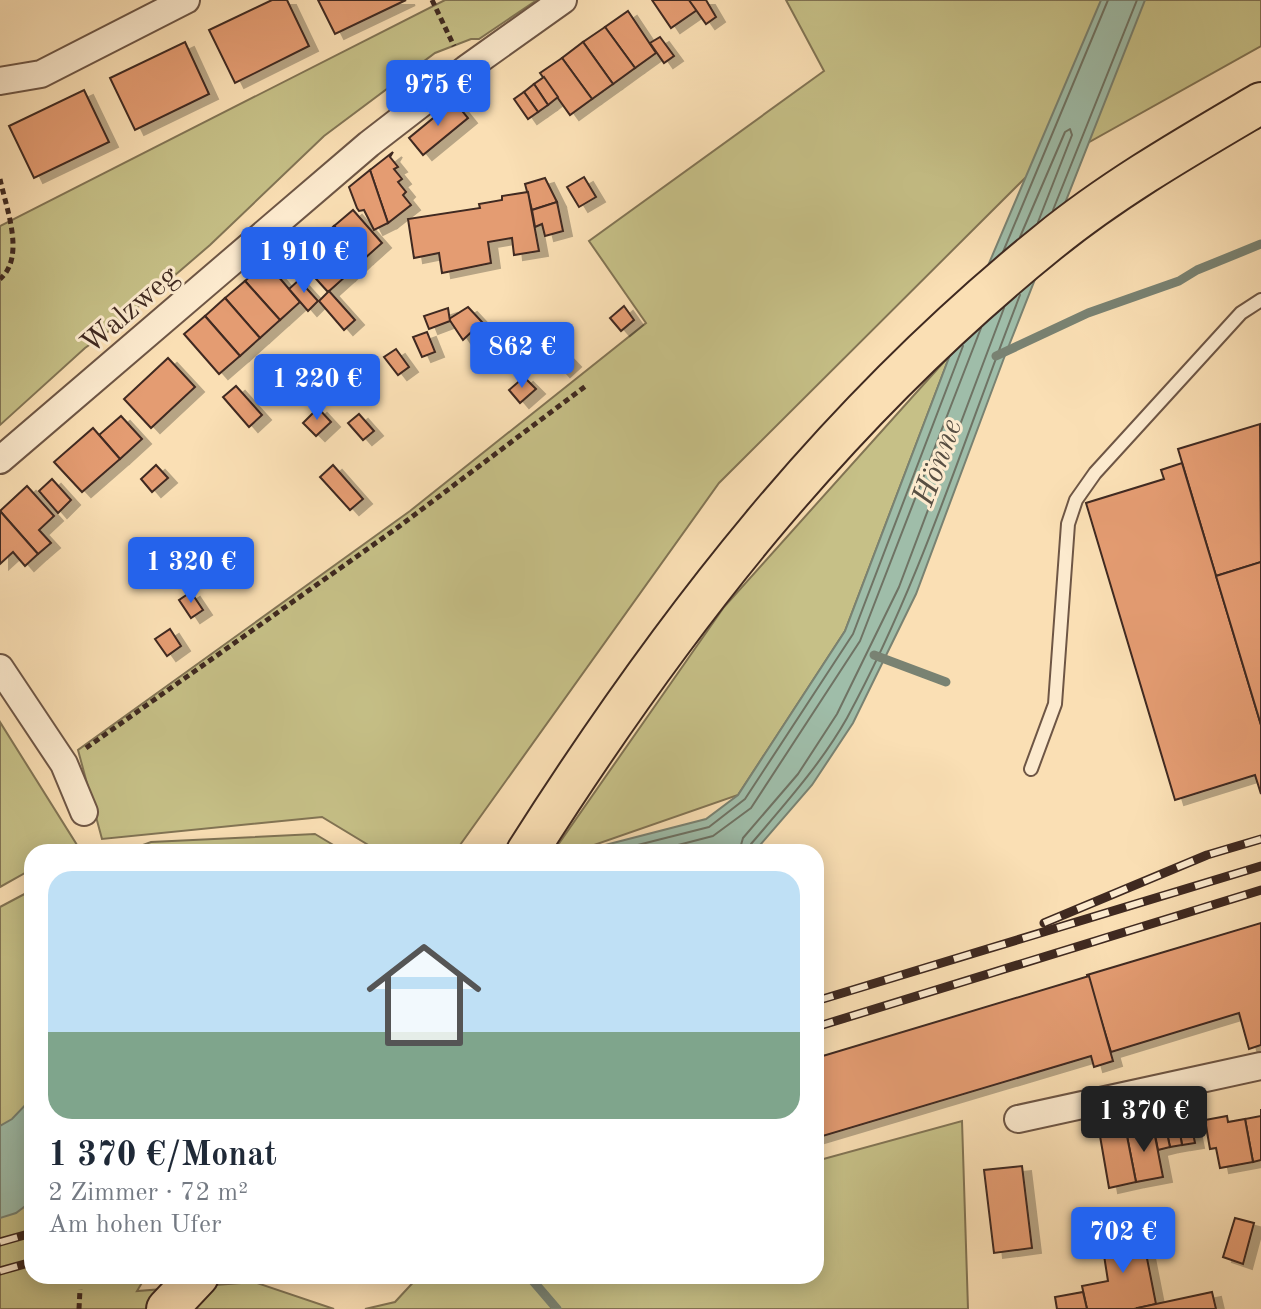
<!DOCTYPE html>
<html lang="de">
<meta charset="utf-8">
<style>
:root{--surface:#fff;--page:#f6f6f7;--text:#1f2937;--muted:#747a83;--line:#e0e1e3;--accent:#2563eb}
body{margin:0;font-family:"Old Standard TT",serif;background:var(--page);color:var(--text);height:100vh;display:flex;flex-direction:column;font-size:30px;white-space:nowrap}
*{box-sizing:border-box;margin:0}
p{font-size:26px;color:var(--muted)}
.icon{flex:none;width:44px;height:44px;fill:none;stroke:currentColor;stroke-width:2;stroke-linecap:round;stroke-linejoin:round}
.map{position:relative;flex:1;overflow:hidden}
.details{position:absolute;left:24px;top:844px;width:800px;height:440px;display:flex;flex-direction:column;background:var(--surface);border-radius:24px;box-shadow:0 4px 20px #0003}
.details>*{flex:none}
.price{position:absolute;translate:-50% -68px;padding:0 18px;border-radius:8px;background:var(--accent);color:#fff;font-size:26px;line-height:52px;filter:drop-shadow(0 2px 4px #0008)}
.price::after{content:'';position:absolute;left:50%;top:48px;width:24px;height:18px;margin-left:-12px;background:inherit;clip-path:polygon(0 0,100% 0,50% 100%)}
.price.on{background:#222;color:#fff}
ul{padding:0;list-style:none}
li{display:grid;align-content:center;gap:16px;height:424px;padding:0 24px}
li+li{border-top:2px solid var(--line)}
li span{display:grid;place-items:center;height:248px;border-radius:24px;color:#555}
li>.icon{margin-inline-start:auto}
span .icon{width:144px;height:144px;fill:#fffc;stroke-width:1}
li b{font-size:34px}
.map>svg:first-child{display:block}
.green{fill:#c6c087;stroke:#827454;stroke-width:2}
.water{fill:#9fbda9;stroke:#798272;stroke-width:2}
.lines{fill:none;stroke-linecap:round;stroke-linejoin:round}
.shore{stroke:#6f7364;stroke-width:2}
.stream{stroke:#798272;stroke-width:9}
.building{fill:#e49c72;stroke:#3f2920;stroke-width:2;filter:url(#shadow)}
.service-casing{stroke:#6e5645;stroke-width:16}
.minor-casing{stroke:#6e5645;stroke-width:30}
.primary-casing{stroke:#3f2920;stroke-width:44}
.path{stroke:#3f2920;stroke-width:5;stroke-dasharray:6 4;stroke-linecap:butt}
.service{stroke:#fceace;stroke-width:12}
.minor{stroke:#fceace;stroke-width:26}
.primary{stroke:#fadfb4;stroke-width:40}
.rail-casing{stroke:#3f2920;stroke-width:9}
.rail{stroke:#fceace;stroke-width:6;stroke-dasharray:18;stroke-linecap:butt}
.labels{text-anchor:middle;stroke-width:6;stroke-linejoin:round;paint-order:stroke}
.street-label{font-size:30px;fill:#3f2920;stroke:#fceace}
.water-label{font-size:32px;font-style:italic;fill:#574e42;stroke:#fceace}
</style>
<div class="map">
<svg width="1261" height="1309" viewBox="0 0 1261 1309">
<defs>
<filter id="shadow"><feDropShadow dx="9" dy="5" stdDeviation="0" flood-color="#0004"/></filter>
</defs>
<rect width="100%" height="100%" fill="#fadfb4"/>
<filter id="stains"><feTurbulence type="fractalNoise" baseFrequency=".0025" numOctaves="4"/><feColorMatrix values="0 0 0 0 .2 0 0 0 0 .09 0 0 0 0 .02 0 0 0 .5 -.17"/></filter>
<radialGradient id="worn" r=".72"><stop offset=".6" stop-color="#630" stop-opacity="0"/><stop offset="1" stop-color="#630" stop-opacity=".3"/></radialGradient>
<g class="green">
<path d="M445,0H537L479,39H471L435,53L324,136L210,245L116,326L85,348L0,425V226Z"/>
<path d="M786,0H1261V46L1025,178L719,483L455,852H380L322,817L102,839L78,750L410,511L646,323L589,241L824,71Z"/>
<path d="M950,355L845,631L738,795L574,852H553L724,607Z"/>
<path d="M0,722L77,845L64,852H32V869L0,887Z"/>
<path d="M315,834L345,852H124L151,842Z"/>
<path d="M32,890V1276H146L137,1291L254,1282L334,1309H0V907Z"/>
<path d="M962,1121L968,1309H365L395,1302L419,1276H816V1161Z"/>
</g>
<g class="water">
<path d="M1101,0H1145L1004,358L916,594L853,723L812,785L754,852H578L706,819L738,795L845,631L950,355Z"/>
<path d="M32,1098V1201L16,1213L0,1218V1126L12,1119Z"/>
</g>
<g class="lines">
<g class="shore">
<path d="M1053,210L1137,0"/>
<path d="M1020,237L1065,132L1070,129L1072,135L1038,222"/>
<path d="M1003,252L1108,0"/>
<path d="M610,852L709,827L745,799L853,634L963,346"/>
<path d="M651,852L713,836L751,808L860,641L981,328"/>
<path d="M739,852L743,838L798,774L837,714L899,587L1004,308"/>
<path d="M749,852L751,844C785,804 821,764 847,718C920,584 965,436 1020,295"/>
</g>
<g class="stream">
<path d="M996,356L1088,313L1179,281L1197,270L1261,244"/>
<path d="M874,655L946,682"/>
<path d="M533,1281L557,1309"/>
</g>
</g>
<g class="building">
<path d="M272,0H287L309,46L235,83L209,30Z"/>
<path d="M318,0H406L335,34Z"/>
<path d="M652,0H689L697,10L671,28Z"/>
<path d="M689,0H706L716,17L706,24Z"/>
<path d="M628,11L656,53L635,68L605,27Z"/>
<path d="M605,27L635,68L613,84L583,42Z"/>
<path d="M660,37L674,56L664,63L650,43Z"/>
<path d="M185,42L209,94L135,130L110,78Z"/>
<path d="M583,42L613,84L592,99L562,58Z"/>
<path d="M562,58L592,99L570,115L540,73Z"/>
<path d="M544,77L558,97L548,105L534,84Z"/>
<path d="M534,84L548,105L538,112L524,92Z"/>
<path d="M84,90L109,142L34,178L9,126Z"/>
<path d="M524,92L538,112L528,119L514,99Z"/>
<path d="M454,101L468,118L423,155L409,138Z"/>
<path d="M393,152L390,157L398,167L394,169L402,179L398,182L406,192L403,195L411,205L388,223L370,170Z"/>
<path d="M370,170L388,223L374,230L364,210L359,211L357,208L349,187Z"/>
<path d="M584,177L596,197L579,207L567,187Z"/>
<path d="M545,178L557,202L532,210L525,184Z"/>
<path d="M528,192L539,251L514,255L512,238L488,242L491,263L442,273L439,253L414,258L408,219L480,208L479,204L502,200V196Z"/>
<path d="M557,202L563,231L545,236L542,224L535,227L532,210Z"/>
<path d="M353,210L382,243L364,259L334,226Z"/>
<path d="M334,226L364,259L346,276L316,243Z"/>
<path d="M316,243L346,276L328,292L298,259Z"/>
<path d="M266,262L300,302L280,320L245,281Z"/>
<path d="M299,280L318,301L308,311L289,289Z"/>
<path d="M245,281L280,320L260,338L225,298Z"/>
<path d="M329,291L355,320L344,330L319,301Z"/>
<path d="M225,298L260,338L240,356L205,316Z"/>
<path d="M624,306L634,320L621,331L610,318Z"/>
<path d="M468,307L482,322L463,340L449,319Z"/>
<path d="M448,308L450,321L429,329L424,316Z"/>
<path d="M205,316L240,356L219,374L184,334Z"/>
<path d="M427,332L435,352L422,357L413,337Z"/>
<path d="M549,338L572,362L561,372L539,347Z"/>
<path d="M396,349L409,367L398,375L384,357Z"/>
<path d="M338,356L358,379L343,392L323,369Z"/>
<path d="M168,358L195,387L151,428L124,399Z"/>
<path d="M524,377L536,389L520,403L509,390Z"/>
<path d="M236,386L262,415L249,427L223,397Z"/>
<path d="M318,408L331,422L316,436L303,423Z"/>
<path d="M359,414L374,431L363,440L348,423Z"/>
<path d="M121,416L142,439L120,459L99,435Z"/>
<path d="M1260,424L1261,562L1216,576L1178,449Z"/>
<path d="M93,428L120,459L82,492L54,462Z"/>
<path d="M1182,463L1261,725V794L1255,775L1175,800L1086,503L1164,479L1161,470Z"/>
<path d="M156,465L168,478L152,492L141,479Z"/>
<path d="M333,465L363,499L350,510L320,477Z"/>
<path d="M52,479L71,500L58,513L39,491Z"/>
<path d="M27,486L54,516L39,530L51,543L38,554L0,511Z"/>
<path d="M0,511L38,554L25,566L13,552L0,564Z"/>
<path d="M1261,562V725L1216,576Z"/>
<path d="M191,592L203,610L191,618L179,600Z"/>
<path d="M170,629L181,646L167,656L155,639Z"/>
<path d="M1261,923V1045L1249,1049L1239,1013L1111,1052L1087,975Z"/>
<path d="M1089,976L1113,1061L1094,1067L1091,1056L816,1138V1058Z"/>
<path d="M1261,1109V1160L1253,1162L1245,1119L1261,1116Z"/>
<path d="M1227,1116L1228,1122L1245,1119L1253,1162L1220,1168L1216,1148L1210,1149L1205,1120Z"/>
<path d="M1190,1118L1195,1143L1182,1145L1178,1121Z"/>
<path d="M1178,1121L1182,1145L1170,1147L1165,1124Z"/>
<path d="M1165,1124L1170,1147L1158,1150L1153,1125Z"/>
<path d="M1153,1126L1163,1177L1136,1182L1126,1131Z"/>
<path d="M1126,1131L1136,1182L1109,1188L1100,1136Z"/>
<path d="M1022,1166L1032,1248L994,1253L984,1170Z"/>
<path d="M1235,1218L1254,1223L1243,1264L1223,1257Z"/>
<path d="M1141,1228L1156,1304L1134,1309H1087L1082,1286L1108,1281L1101,1236Z"/>
<path d="M1083,1292L1087,1309H1057L1055,1297Z"/>
<path d="M1212,1292L1216,1309H1137V1308Z"/>
</g>
<g class="lines">
<g class="service-casing">
<path id="service" d="M1031,769L1055,704L1068,524L1076,500L1095,473L1241,313L1261,300"/>
</g>
<g class="minor-casing">
<g id="minor">
<path d="M0,81L41,74L186,0"/>
<path d="M0,460L369,144L466,69L563,0"/>
<path d="M0,668L64,764L84,812"/>
<path d="M1018,1119L1261,1066"/>
</g>
</g>
<g class="primary-casing">
<g id="primary">
<path d="M527,852C673,622 835,414 1048,242C1113,189 1188,146 1261,103"/>
<path d="M167,1309L198,1276"/>
</g>
</g>
<g class="path">
<path d="M432,0L454,46"/>
<path d="M0,179C6,208 26,257 0,279"/>
<path d="M86,748L397,528L587,385"/>
<path d="M79,1309L80,1289"/>
</g>
<use href="#service" class="service"/>
<use href="#minor" class="minor"/>
<use href="#primary" class="primary"/>
<g class="rail-casing">
<g id="rail">
<path d="M1044,923L1207,855L1261,839"/>
<path d="M816,1001L1261,866"/>
<path d="M816,1027L1261,890"/>
<path d="M0,1242L32,1233"/>
<path d="M0,1271L32,1262"/>
</g>
</g>
<use href="#rail" class="rail"/>
</g>
<g class="labels">
<g class="street-label">
<text transform="translate(129 309) rotate(-41)" y="10">Walzweg</text>
</g>
<g class="water-label">
<text transform="translate(936 462) rotate(-70)" y="11">Hönne</text>
</g>
</g>
<rect width="100%" height="100%" filter="url(#stains)"/>
<rect width="100%" height="100%" fill="url(#worn)"/>
</svg>
<b class="price" style="left:438px;top:128px">975 €</b>
<b class="price" style="left:304px;top:295px">1 910 €</b>
<b class="price" style="left:522px;top:390px">862 €</b>
<b class="price" style="left:317px;top:422px">1 220 €</b>
<b class="price" style="left:191px;top:605px">1 320 €</b>
<b class="price on" style="left:1144px;top:1154px">1 370 €</b>
<b class="price" style="left:1123px;top:1275px">702 €</b>
<section class="details">
<ul>
<li><span style="background:linear-gradient(#bfe0f5 65%,#7fa58c 0)"><svg class="icon" aria-label="home" viewBox="0 0 24 24"><path d="M3 11l9-7 9 7M6 9v11h12V9"/></svg></span><div><b>1 370 €/Monat</b><p>2 Zimmer · 72 m²</p><p>Am hohen Ufer</p></div></li>
</ul>
</section>
</div>
